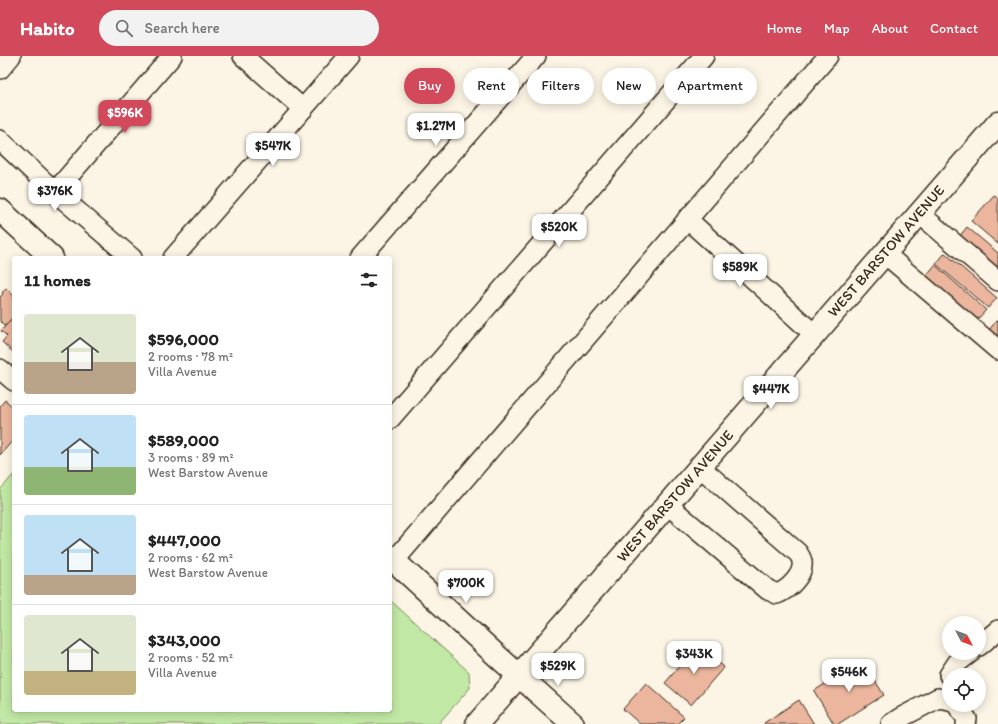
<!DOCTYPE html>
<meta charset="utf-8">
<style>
:root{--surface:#fff;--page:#f2f2f2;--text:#222;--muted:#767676;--line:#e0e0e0;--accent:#d1495b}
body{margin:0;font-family:Itim,sans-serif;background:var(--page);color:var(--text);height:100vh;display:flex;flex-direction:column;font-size:15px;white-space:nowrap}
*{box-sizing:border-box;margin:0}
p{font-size:13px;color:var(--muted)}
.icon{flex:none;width:22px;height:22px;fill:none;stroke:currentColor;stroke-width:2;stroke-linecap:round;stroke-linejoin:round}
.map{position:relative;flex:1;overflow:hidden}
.sheet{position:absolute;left:12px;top:200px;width:380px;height:456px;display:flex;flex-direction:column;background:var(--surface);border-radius:4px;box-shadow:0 2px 10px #0003}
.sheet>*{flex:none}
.banner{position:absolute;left:404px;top:12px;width:380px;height:36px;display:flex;gap:8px}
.needle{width:26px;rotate:131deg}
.fabs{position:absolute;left:942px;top:560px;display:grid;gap:8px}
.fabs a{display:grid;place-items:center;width:44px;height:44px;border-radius:50%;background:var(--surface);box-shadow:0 2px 10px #0003;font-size:20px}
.price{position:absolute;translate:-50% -34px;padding:0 9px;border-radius:8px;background:#fff;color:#222;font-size:13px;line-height:26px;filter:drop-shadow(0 1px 2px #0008)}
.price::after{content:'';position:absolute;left:50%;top:24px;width:12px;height:9px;margin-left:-6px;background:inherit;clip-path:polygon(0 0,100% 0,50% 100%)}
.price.on{background:var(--accent);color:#fff}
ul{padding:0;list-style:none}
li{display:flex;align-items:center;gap:12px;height:100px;padding:0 12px}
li+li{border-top:1px solid var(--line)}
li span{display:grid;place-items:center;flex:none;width:112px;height:80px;border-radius:4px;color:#555}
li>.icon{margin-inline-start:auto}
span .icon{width:48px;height:48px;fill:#fffc;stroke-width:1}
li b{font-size:17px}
h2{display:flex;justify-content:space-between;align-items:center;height:48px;padding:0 12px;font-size:17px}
.pill{padding:0 14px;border-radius:18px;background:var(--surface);box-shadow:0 2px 10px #0003;font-size:14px;line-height:36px}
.pill.on{background:var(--accent);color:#fff}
header{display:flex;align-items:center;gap:24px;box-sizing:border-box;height:56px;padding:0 20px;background:var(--accent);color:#fff}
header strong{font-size:19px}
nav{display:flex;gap:22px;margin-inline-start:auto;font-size:14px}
.search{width:280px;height:36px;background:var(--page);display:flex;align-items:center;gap:10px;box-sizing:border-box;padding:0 14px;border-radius:22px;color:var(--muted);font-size:15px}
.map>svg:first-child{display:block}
.green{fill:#c1e8a4;stroke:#7e8961}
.building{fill:#ebb69d;stroke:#3b2a1e}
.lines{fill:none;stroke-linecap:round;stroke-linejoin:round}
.minor-casing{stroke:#3b2a1e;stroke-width:22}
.major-casing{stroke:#3b2a1e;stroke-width:25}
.minor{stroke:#fcf5e5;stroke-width:19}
.major{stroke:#fcf5e5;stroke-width:22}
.labels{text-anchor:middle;stroke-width:3.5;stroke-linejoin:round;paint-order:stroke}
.street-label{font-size:15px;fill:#3b2a1e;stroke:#fcf5e5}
</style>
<header>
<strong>Habito</strong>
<div class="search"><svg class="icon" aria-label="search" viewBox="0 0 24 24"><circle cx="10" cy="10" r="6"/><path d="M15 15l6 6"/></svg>Search here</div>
<nav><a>Home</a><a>Map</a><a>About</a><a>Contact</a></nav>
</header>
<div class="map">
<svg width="998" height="668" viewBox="0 0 998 668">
<rect width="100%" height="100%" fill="#fcf5e5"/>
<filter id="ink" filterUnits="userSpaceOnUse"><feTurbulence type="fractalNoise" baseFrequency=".025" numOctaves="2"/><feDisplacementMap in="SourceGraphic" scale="8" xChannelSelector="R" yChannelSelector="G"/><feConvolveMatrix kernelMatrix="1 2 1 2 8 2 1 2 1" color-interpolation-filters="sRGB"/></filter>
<g filter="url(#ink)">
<path class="green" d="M14,418V654H390V544L469,616L470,632L438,668H0V434Z"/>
<g class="building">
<path d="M994,139L998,142V188L971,165Z"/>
<path d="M967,171L998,197V215L959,181Z"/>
<path d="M945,197L997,242L988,252L936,208Z"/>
<path d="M935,209L986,254L977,264L926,220Z"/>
<path d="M6,232L14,240V260L5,270L0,265V241L3,238L2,237Z"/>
<path d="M14,260V297L2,286L7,280L1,275Z"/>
<path d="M997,264H998V282L989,274Z"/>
<path d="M5,344L12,350L14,347V383L0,399V350Z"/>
<path d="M698,589L724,611L691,649L665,627Z"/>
<path d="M862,604L884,639L838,668H834L814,635Z"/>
<path d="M646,627L684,661L677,668H640L623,653Z"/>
<path d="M799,644L814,668H765L764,667Z"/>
</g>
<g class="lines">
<g class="minor-casing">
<g id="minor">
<path d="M243,0L303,53"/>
<path d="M0,13L11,0"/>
<path d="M0,84L55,136L132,202"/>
<path d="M55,136L172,0"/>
<path d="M919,157L998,225"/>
<path d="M687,163L814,278"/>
<path d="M884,197L998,294"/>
<path d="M173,202L349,0"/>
<path d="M360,202L536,0"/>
<path d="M0,313L14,325"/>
<path d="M390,363L704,0"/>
<path d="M668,449L768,534L777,538C788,534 804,519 802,506C802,503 800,500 798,497L700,411"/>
<path d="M394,505L828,0"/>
<path d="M979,590L998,574"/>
<path d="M949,619L957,607L970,597"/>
<path d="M957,649L967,663L966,668"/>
<path d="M891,668L900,662L938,642L949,644"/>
</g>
</g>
<g class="major-casing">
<g id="major">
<path d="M0,154L52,202"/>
<path d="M390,501L496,599L573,668"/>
<path d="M477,668C651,468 823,267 998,67"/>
</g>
</g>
<use href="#minor" class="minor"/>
<use href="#major" class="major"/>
</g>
</g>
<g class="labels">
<g class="street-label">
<text transform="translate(886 195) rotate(-49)" y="5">WEST BARSTOW AVENUE</text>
<text transform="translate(675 440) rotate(-49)" y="5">WEST BARSTOW AVENUE</text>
</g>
</g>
</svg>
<div class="fabs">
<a><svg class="needle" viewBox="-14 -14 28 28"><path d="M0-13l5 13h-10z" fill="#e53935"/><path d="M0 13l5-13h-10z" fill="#767676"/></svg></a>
<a><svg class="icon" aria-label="locate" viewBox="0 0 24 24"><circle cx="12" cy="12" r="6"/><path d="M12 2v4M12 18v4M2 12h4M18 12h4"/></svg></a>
</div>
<b class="price on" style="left:125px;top:78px">$596K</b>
<b class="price" style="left:436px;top:91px">$1.27M</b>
<b class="price" style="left:273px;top:111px">$547K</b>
<b class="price" style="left:55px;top:156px">$376K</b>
<b class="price" style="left:559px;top:192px">$520K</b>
<b class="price" style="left:740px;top:232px">$589K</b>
<b class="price" style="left:771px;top:354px">$447K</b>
<b class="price" style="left:466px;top:548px">$700K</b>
<b class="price" style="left:694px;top:619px">$343K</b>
<b class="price" style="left:558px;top:631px">$529K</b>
<b class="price" style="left:849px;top:637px">$546K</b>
<div class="banner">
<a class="pill on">Buy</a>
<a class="pill">Rent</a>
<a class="pill">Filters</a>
<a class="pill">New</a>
<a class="pill">Apartment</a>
</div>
<section class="sheet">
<h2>11 homes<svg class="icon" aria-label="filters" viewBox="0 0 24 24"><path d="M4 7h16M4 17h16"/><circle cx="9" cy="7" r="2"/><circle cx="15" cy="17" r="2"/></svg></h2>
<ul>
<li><span style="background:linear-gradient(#dfe7d0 60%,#b9a48a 0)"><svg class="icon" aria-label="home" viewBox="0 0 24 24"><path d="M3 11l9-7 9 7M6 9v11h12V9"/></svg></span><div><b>$596,000</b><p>2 rooms · 78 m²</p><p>Villa Avenue</p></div></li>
<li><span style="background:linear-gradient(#bfe0f5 65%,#8fb573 0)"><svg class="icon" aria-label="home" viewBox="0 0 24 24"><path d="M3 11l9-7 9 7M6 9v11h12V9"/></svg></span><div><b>$589,000</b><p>3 rooms · 89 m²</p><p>West Barstow Avenue</p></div></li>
<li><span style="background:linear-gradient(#bfe0f5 75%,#b9a48a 0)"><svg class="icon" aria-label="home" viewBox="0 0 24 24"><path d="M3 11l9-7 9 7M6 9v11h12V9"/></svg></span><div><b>$447,000</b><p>2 rooms · 62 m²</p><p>West Barstow Avenue</p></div></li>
<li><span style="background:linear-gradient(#dfe7d0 70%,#c2b280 0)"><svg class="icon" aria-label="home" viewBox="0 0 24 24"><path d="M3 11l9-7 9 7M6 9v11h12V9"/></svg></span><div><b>$343,000</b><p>2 rooms · 52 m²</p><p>Villa Avenue</p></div></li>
</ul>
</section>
</div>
